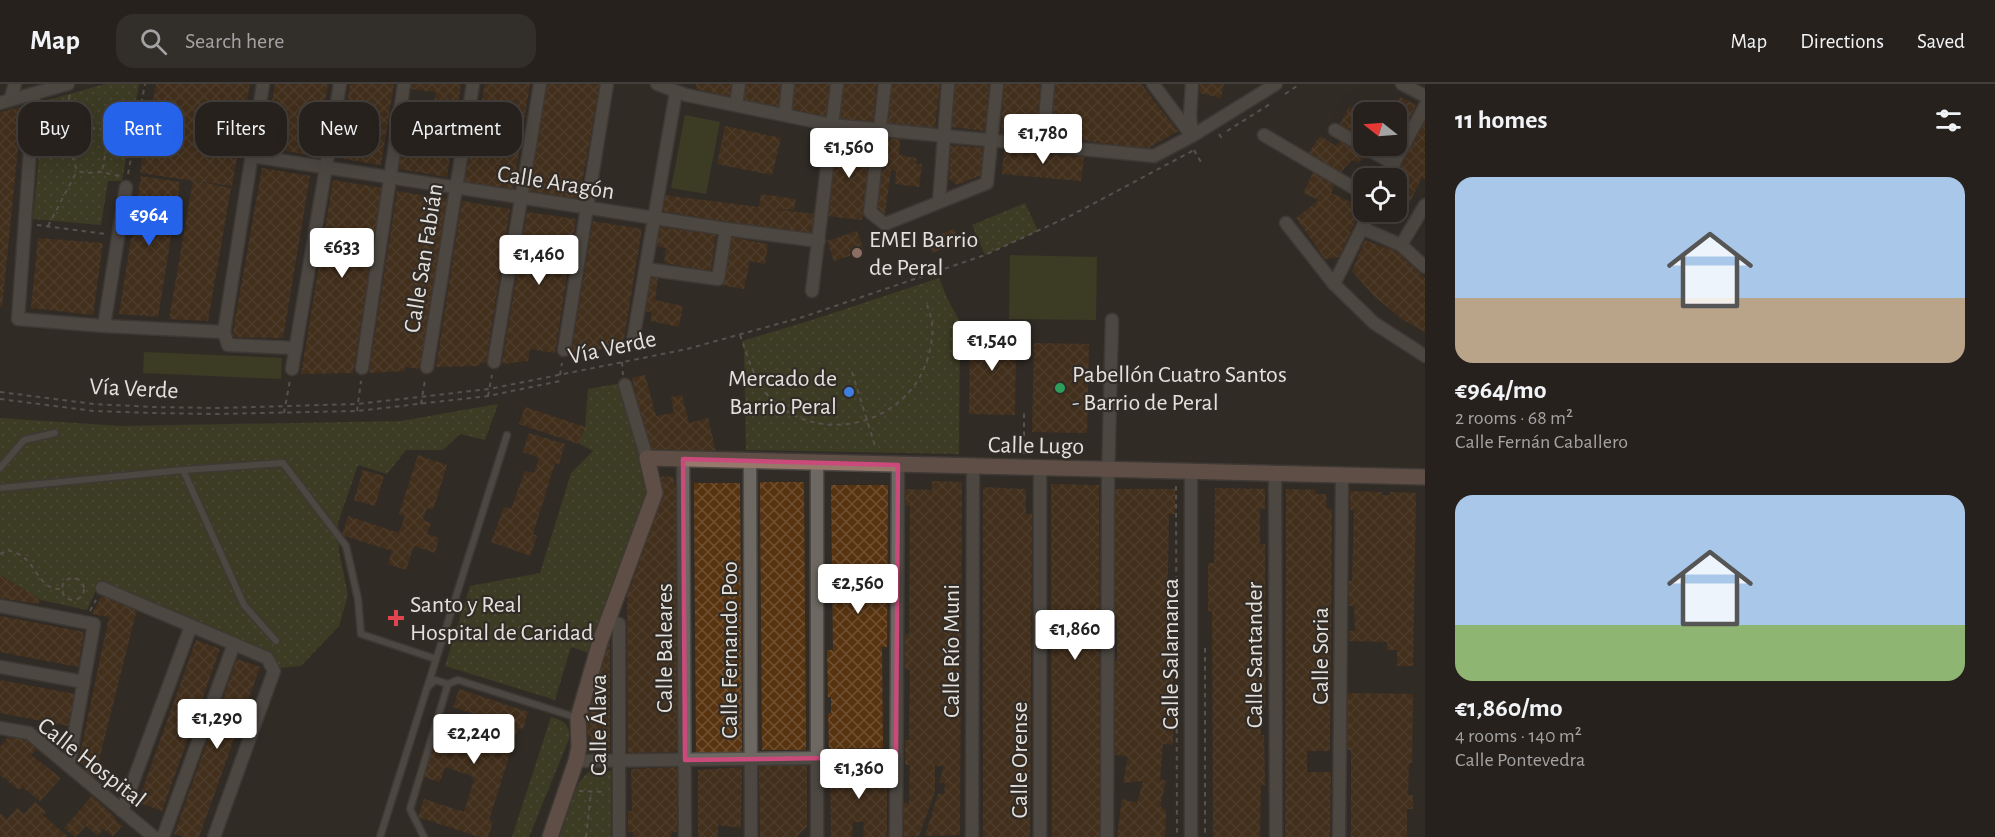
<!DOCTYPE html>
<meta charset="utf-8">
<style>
:root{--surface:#26211d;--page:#322e2a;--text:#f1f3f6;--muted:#a4a3a4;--line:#423e3b;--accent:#2563eb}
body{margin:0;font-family:"Alegreya Sans",sans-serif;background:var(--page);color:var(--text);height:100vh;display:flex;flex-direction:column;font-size:22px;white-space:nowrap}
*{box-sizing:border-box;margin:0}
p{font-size:20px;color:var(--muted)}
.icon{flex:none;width:33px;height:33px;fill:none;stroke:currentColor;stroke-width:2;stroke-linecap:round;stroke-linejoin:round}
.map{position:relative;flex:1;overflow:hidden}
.drawer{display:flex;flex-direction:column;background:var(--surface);width:570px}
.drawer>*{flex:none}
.banner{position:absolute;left:18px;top:18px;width:570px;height:54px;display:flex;gap:12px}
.needle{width:39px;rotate:287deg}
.controls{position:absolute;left:1353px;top:18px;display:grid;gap:12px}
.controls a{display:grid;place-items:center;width:54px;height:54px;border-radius:12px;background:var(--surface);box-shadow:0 6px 24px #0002,0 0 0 2px var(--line);font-size:30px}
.price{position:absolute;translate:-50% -51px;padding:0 14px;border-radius:6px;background:#fff;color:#222;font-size:20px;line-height:39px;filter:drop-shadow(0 2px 3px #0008)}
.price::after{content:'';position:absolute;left:50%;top:36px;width:18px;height:14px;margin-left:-9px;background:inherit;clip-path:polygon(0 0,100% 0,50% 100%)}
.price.selected{background:var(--accent);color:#fff}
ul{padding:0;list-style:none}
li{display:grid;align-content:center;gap:12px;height:318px;padding:0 30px}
li span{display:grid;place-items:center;height:186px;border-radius:18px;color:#555}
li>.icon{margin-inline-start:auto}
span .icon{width:108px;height:108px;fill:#fffc;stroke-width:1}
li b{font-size:26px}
h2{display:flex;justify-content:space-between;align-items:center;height:72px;padding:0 30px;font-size:26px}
.tag{padding:0 21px;border-radius:18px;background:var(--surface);box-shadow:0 6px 24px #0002,0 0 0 2px var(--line);font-size:21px;line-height:54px}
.tag.selected{background:var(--accent);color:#fff}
header{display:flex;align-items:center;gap:36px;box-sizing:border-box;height:84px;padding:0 30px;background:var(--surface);border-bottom:2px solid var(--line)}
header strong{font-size:28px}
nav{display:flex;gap:33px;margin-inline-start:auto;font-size:21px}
.search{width:420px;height:54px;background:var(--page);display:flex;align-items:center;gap:15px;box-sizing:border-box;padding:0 21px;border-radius:18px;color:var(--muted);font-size:22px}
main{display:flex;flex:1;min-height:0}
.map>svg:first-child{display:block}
.park{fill:url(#park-dots)}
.pitch{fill:#494e21}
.building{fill:url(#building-cross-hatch)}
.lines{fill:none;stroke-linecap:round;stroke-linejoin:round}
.lane-casing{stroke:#4e4945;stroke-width:9}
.street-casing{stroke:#4e4945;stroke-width:15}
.secondary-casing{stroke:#4e4945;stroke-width:18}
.path{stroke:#837e7a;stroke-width:2;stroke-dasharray:4.5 4.5;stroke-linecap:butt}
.lane{stroke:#6e6862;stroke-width:6}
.street{stroke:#6e6862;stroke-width:12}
.secondary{stroke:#97796c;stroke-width:15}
.marked{fill:none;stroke:#ca4a7c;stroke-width:4.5;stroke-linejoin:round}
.education-dot{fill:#8d6e63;stroke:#322c27;stroke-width:2}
.leisure-dot{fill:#2e9e5b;stroke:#322c27;stroke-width:2}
.shop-dot{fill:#3f7fe0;stroke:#322c27;stroke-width:2}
.health-dot{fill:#e0444e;stroke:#322c27;stroke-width:2}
.labels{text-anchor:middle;stroke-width:4.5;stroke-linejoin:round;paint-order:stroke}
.street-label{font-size:24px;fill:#e4e1dd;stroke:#322c27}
.poi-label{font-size:24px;fill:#e4e1dd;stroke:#322c27;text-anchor:start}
</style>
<header>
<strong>Map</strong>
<div class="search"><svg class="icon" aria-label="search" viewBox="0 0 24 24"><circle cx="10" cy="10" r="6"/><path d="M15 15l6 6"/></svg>Search here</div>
<nav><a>Map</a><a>Directions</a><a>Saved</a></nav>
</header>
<main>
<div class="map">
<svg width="1425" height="753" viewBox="0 0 1425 753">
<defs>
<pattern id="park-dots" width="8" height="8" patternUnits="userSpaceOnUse" patternTransform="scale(1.5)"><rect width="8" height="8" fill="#494e21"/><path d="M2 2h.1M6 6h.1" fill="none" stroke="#636741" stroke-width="1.8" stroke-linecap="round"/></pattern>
<pattern id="building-cross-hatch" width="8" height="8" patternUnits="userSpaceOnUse" patternTransform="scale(1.5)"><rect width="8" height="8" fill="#573310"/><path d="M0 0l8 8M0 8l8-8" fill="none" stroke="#6f5032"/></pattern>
</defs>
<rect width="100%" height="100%" fill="#322c27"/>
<g class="park">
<path d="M105,0H139L122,97H108L101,141L33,135L44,17Z"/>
<path d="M1025,119L1038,147L985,171L972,141Z"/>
<path d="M939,194L947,214L960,238L959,370L746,366L744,265L742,257L815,235Z"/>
<path d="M622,299L649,407L648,413L613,501L592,570L571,563L555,616L445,582L470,502L540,489L571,389L593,367L579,360L585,343L588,305Z"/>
<path d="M498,320L485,356L460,350L443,366H406L387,390L358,381L338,439L339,467L348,511L339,542L301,582L279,584L269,567L100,497L87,526L41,516L0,491V334L122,342L401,337Z"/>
<path d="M551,633C563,636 571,641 569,655L529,753H512Z"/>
<path d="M591,687H611V753H560C565,737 575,693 591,687Z"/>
</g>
<g class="pitch">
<path d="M685,31L720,38L706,110L671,104Z"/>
<path d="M1010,171L1097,173L1096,236L1009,235Z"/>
<path d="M144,268L282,274L281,295L143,289Z"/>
</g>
<g class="building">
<path d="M156,0H250L232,102L196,97L231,104L208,237L169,235L193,97L140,89Z"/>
<path d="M275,0H328L315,72L264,63Z"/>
<path d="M350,0H394L381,81L338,74Z"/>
<path d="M411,0H461L447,93L397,85L408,19L433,22L436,8L410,5Z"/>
<path d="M485,0H530L513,106L464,98L476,26L480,27Z"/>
<path d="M547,0H600L579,115L529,107Z"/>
<path d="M696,0H734L732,13L696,5Z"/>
<path d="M745,0H783L780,26L742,18Z"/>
<path d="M794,0H831L828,33L792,25Z"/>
<path d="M842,0H877L873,38L838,35Z"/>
<path d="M892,0H940L935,44L888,39Z"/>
<path d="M955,0H989L985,47L952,43Z"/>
<path d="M1004,0H1040L1036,52L1001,49Z"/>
<path d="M1053,0H1141L1178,47L1147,65L1049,52Z"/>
<path d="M1200,0H1224L1221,14L1200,9Z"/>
<path d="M1400,13L1416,21L1407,39L1396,34V28H1392Z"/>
<path d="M20,23L22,24L2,223H0V28Z"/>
<path d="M1349,23L1364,31V56L1339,42Z"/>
<path d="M1425,36V96L1422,94L1402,134L1390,128H1396V94H1394Z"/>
<path d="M725,42L781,54L772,91L717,80Z"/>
<path d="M1320,52L1336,62L1342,55L1366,70L1358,79L1352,76L1340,89L1307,71Z"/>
<path d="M836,54L871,59L862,136L827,132Z"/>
<path d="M885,54L900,55L899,71L916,74V80H922L919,103L895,100L896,87L891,86L885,130L876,123Z"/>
<path d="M951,61L985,64L982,91L957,101L949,95Z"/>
<path d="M1004,66L1084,73L1081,97L1002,90Z"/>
<path d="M262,84L310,92L283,254L232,253Z"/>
<path d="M1314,87L1335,100L1331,109L1362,123L1339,173L1325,175L1296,134L1319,116L1303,109Z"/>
<path d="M141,92L180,98L158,233L119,230Z"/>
<path d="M333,96L382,104L353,289L301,290Z"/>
<path d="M397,107L447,115L420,285L405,283L404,287L369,289Z"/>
<path d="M761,110L796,115L794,126L773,125L816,130L814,152L662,127L664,111L759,123Z"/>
<path d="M462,117L510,125L486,279L481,278L479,282L436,283Z"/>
<path d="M527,128L576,135L555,269L530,265L528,277L502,280Z"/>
<path d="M593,137L642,145L623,261L571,271Z"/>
<path d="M658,143L716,150L711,187L664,179L666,164L655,162Z"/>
<path d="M954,145L959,158L932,169L927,156Z"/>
<path d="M857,147L864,167L834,177L827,157Z"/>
<path d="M730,153L768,160L765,180L750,177L744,205L721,201Z"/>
<path d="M38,154L103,159L93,231L31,224Z"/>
<path d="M1365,156L1397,168L1425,194V248L1403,236L1374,212L1352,187Z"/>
<path d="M650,192L658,194L655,216L683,222L679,243L651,237L652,228L644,227Z"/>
<path d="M970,244L1016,245L1015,331L969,330Z"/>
<path d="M1034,259L1089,260L1087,349L1032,348Z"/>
<path d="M645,291L656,332L674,329L671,313L682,311L689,339L708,334L716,368H650L632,294Z"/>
<path d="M525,323L585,343L579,360L519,340Z"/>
<path d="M529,349L565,360L559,380L555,379L533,450L537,452L530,472L491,458L504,423L511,425L525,387L534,389L539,374L523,368Z"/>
<path d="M418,371L447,381L433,426L427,424L423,436L431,439L427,450L439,454L435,469L414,462L406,486L388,480L392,467L342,451L348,432L399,449L405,432L399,430Z"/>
<path d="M363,386L384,392L375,422L354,416Z"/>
<path d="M656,392L673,393L676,406L677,665L675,668L630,669L628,667L627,503L631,502L661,410Z"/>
<path d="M932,397L962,398L960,751L925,752L938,710H944L945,699H939L944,682H935V707L919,752L904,753L903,719H909L910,681H905V656H909L910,586L905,585V550H909L910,422H905L906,405L932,406Z"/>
<path d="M760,398H804L806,666H762Z"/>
<path d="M694,399H740L742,668H696Z"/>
<path d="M1051,400L1099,401L1100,753H1052Z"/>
<path d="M831,401H888L887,563H882L883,664L829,665L828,629H831V613H828L827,566H833Z"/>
<path d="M983,403L1026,405V430H1032L1030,753H983Z"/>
<path d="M1215,404L1265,405V425H1260V460H1265V622H1257V637L1261,638V651H1264L1265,701H1261L1260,753H1213L1212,527L1208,528V479H1214Z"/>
<path d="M1113,405H1175V430H1169L1167,539L1168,538L1169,578H1173V661L1163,660L1160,695L1166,697L1160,722L1166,727L1165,753H1117L1122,715L1137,719L1143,697L1123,699L1128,673L1112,670L1113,577H1117V537H1112Z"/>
<path d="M1286,405L1315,406V410H1326L1327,425H1332L1330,667H1307V688H1331L1330,753H1285Z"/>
<path d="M1350,407L1382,408V411H1390V408L1416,409L1413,582H1397V566H1387V558L1349,557V547H1355L1354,522H1349L1348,497H1352L1354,426H1350Z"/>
<path d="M0,491L41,516L38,520L0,514Z"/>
<path d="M102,511L137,525L94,696L84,690L87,681L78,679L109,533L92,530Z"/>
<path d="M0,532L84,548L78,583L0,568Z"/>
<path d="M196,556L220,565L162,727L138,718Z"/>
<path d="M606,558H610V668H604L590,655L587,648V636L589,620Z"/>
<path d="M237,575L260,583L199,753H184L174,750Z"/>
<path d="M0,596L75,610L68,642L0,629Z"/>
<path d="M459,605L528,628L523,645L518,644L489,736L493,738L488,753H479L418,733L424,715L464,728L474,696L471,692L445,683L440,698L423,693L440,642L456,647L451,663L479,671L483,669L493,636L453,623Z"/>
<path d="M1347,609L1413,610L1412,679H1409L1408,711H1413V725H1407V753H1351V666H1347Z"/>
<path d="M11,650L25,654L37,664L31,671L61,694L40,717L22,703L19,706L0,691V663Z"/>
<path d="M759,682H807V743L796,753H760Z"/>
<path d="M830,682H887V753H863L864,738H853L852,753H831Z"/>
<path d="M677,683V748H672L671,753H633V748H628V727H632L631,685Z"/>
<path d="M742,683L741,744L718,741V753H698V686Z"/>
<path d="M92,712L116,734L115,736L122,742L113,752L103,745L98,752L86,742L75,753L64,744Z"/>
<path d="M35,718L46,728L43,731L68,753H0V729L7,735L17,724L24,730Z"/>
</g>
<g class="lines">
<g class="lane-casing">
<g id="lane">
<path d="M0,384L24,356L55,349"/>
<path d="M183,386L244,521L276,557"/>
<path d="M0,404L183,386L283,379L346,462L358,515L361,550L436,575"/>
<path d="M427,604L507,351"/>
<path d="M380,753L427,604L435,596L448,600"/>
<path d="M424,753L410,725L448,600L458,596L578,634"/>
</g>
</g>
<g class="street-casing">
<g id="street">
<path d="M657,0L686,11L832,41L1154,72L1192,52L1276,0"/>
<path d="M885,0L870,128L885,140L987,99L997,0"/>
<path d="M1153,0L1192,52"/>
<path d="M1192,0L1190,31L1192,51"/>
<path d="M1402,0L1425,12"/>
<path d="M34,11L18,235L104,242L224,248L263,0"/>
<path d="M10,16L15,0"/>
<path d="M0,19L68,0"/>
<path d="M736,21L739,0"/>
<path d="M785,31L788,0"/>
<path d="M1335,46L1394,80"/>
<path d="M1264,51L1364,110"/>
<path d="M1043,61L1048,0"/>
<path d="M252,72L726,145L819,157"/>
<path d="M1386,94L1425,22"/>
<path d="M939,118L948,0"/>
<path d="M1425,121L1401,161L1425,183"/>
<path d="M1286,139L1334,200L1374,239L1425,272"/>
<path d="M1362,144L1401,161"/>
<path d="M646,185L718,195L726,145"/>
<path d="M1334,200L1370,128"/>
<path d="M812,207L837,0"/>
<path d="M104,242L126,103"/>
<path d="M224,248L228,261L296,264"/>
<path d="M633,256L676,8"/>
<path d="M564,266L607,0"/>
<path d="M494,278L540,0"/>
<path d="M427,283L473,0"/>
<path d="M362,284L404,0"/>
<path d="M292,285L340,0"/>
<path d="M625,301L647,374"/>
<path d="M683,375L685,753"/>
<path d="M750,378L751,753"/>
<path d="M817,379V753"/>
<path d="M1040,383V753"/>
<path d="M1191,387V753"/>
<path d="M1275,389L1276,753"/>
<path d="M102,504L267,574L274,587L214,753"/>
<path d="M0,522L94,540L69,680"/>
<path d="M607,537L619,540V753"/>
<path d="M0,583L84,598"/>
<path d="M0,644L29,649L154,753"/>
<path d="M576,677L896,673"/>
<path d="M122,727L191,542"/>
<path d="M163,753L234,560"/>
<path d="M896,753L898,381"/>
<path d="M972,753L973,382"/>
<path d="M1107,753L1108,397L1112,236"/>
<path d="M1339,753L1342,391"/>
</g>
</g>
<g class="secondary-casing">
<path id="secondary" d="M550,753L576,677L579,663L578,634L600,558L655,409L647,374L1425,393"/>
</g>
<g class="path">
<path d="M1285,10L1300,0"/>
<path d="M70,11C58,48 67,52 77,87L87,89L102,88L120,92"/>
<path d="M64,39L110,47L102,87"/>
<path d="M1227,47L1270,20"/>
<path d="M1219,50L1223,56"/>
<path d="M1194,66L1202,80"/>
<path d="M128,90L145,0"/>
<path d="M37,141L106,150"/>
<path d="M48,142L77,87"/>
<path d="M740,251C747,270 753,293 766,309C816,368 916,340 930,265C934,250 933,235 927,221"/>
<path d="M622,278L623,291"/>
<path d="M852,288L876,365"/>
<path d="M560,291L562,279"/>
<path d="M0,308L94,320L153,323L217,324L358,320L489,305L633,276L687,265L803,233L985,171L1072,131L1196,65"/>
<path d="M488,312L492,291"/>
<path d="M0,315L94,327L152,329L216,330L357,327L488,312L560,297"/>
<path d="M421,320L425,296"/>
<path d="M357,327L361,297"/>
<path d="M284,329L290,296"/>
<path d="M1024,370V328"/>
<path d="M1176,402L1177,753"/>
<path d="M0,470L8,466C12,468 18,469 22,472C37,482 40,507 62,505"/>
<circle cx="73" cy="505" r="11"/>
<path d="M90,527L96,516"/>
<path d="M1205,564V753"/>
<path d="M579,707L606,708"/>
<path d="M586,753L591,708"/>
</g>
<use href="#lane" class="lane"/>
<use href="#street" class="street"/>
<use href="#secondary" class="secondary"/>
</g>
<path d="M0 0H1425V753H0ZM683,375L898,381L896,673L685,676Z" fill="#322c27" fill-opacity=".55" fill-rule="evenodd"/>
<path class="marked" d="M683,375L898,381L896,673L685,676Z"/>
<circle class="education-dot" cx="857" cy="169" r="6"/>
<circle class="leisure-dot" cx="1060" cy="304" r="6"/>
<circle class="shop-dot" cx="849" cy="308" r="6"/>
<path class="health-dot" d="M393 525h6v6h6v6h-6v6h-6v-6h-6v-6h6z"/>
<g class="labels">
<g class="street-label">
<text transform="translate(556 98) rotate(9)" y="8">Calle Aragón</text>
<text transform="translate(423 174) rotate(-81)" y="8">Calle San Fabián</text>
<text transform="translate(612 263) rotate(-12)" y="8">Vía Verde</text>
<text transform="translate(134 304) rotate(3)" y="8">Vía Verde</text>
<text transform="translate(1036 361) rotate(1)" y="8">Calle Lugo</text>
<text transform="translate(664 564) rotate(-90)" y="8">Calle Baleares</text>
<text transform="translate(729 566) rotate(-90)" y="8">Calle Fernando Poo</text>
<text transform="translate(951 567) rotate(-90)" y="8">Calle Río Muni</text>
<text transform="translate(1170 570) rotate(-90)" y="8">Calle Salamanca</text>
<text transform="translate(1254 571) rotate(-90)" y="8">Calle Santander</text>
<text transform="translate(1320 572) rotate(-90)" y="8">Calle Soria</text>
<text transform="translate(598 641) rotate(-90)" y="8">Calle Álava</text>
<text transform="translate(1019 676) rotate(-90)" y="8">Calle Orense</text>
<text transform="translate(92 678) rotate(38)" y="8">Calle Hospital</text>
</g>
<g class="poi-label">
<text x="869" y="163">EMEI Barrio<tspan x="869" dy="28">de Peral</tspan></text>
<text x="1072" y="298">Pabellón Cuatro Santos<tspan x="1072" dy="28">- Barrio de Peral</tspan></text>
<text x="837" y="302" text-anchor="end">Mercado de<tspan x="837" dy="28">Barrio Peral</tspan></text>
<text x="410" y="528">Santo y Real<tspan x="410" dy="28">Hospital de Caridad</tspan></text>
</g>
</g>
</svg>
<div class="controls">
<a><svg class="needle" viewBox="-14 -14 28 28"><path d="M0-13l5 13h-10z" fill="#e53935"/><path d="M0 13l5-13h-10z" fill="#a4a3a4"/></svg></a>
<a><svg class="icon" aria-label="locate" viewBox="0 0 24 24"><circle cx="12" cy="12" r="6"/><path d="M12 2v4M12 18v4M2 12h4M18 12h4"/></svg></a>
</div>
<b class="price" style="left:1043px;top:81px">€1,780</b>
<b class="price" style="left:849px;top:95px">€1,560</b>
<b class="price selected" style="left:149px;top:163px">€964</b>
<b class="price" style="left:342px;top:195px">€633</b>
<b class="price" style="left:539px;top:202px">€1,460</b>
<b class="price" style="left:992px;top:288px">€1,540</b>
<b class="price" style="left:858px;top:531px">€2,560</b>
<b class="price" style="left:1075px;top:577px">€1,860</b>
<b class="price" style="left:217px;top:666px">€1,290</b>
<b class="price" style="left:474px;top:681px">€2,240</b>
<b class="price" style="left:859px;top:716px">€1,360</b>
<div class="banner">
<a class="tag">Buy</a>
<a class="tag selected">Rent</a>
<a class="tag">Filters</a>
<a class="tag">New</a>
<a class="tag">Apartment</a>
</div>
</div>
<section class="drawer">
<h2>11 homes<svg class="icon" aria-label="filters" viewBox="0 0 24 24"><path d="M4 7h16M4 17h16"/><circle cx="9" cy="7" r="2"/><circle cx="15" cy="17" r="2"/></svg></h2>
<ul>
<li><span style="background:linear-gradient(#a9c7e8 65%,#b9a48a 0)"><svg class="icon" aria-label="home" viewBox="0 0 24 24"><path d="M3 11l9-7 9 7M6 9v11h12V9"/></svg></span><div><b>€964/mo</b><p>2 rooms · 68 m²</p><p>Calle Fernán Caballero</p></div></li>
<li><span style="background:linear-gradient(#a9c7e8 70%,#8fb573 0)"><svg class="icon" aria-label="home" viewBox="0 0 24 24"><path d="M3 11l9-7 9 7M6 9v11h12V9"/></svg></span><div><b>€1,860/mo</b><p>4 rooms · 140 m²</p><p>Calle Pontevedra</p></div></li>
</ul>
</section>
</main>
